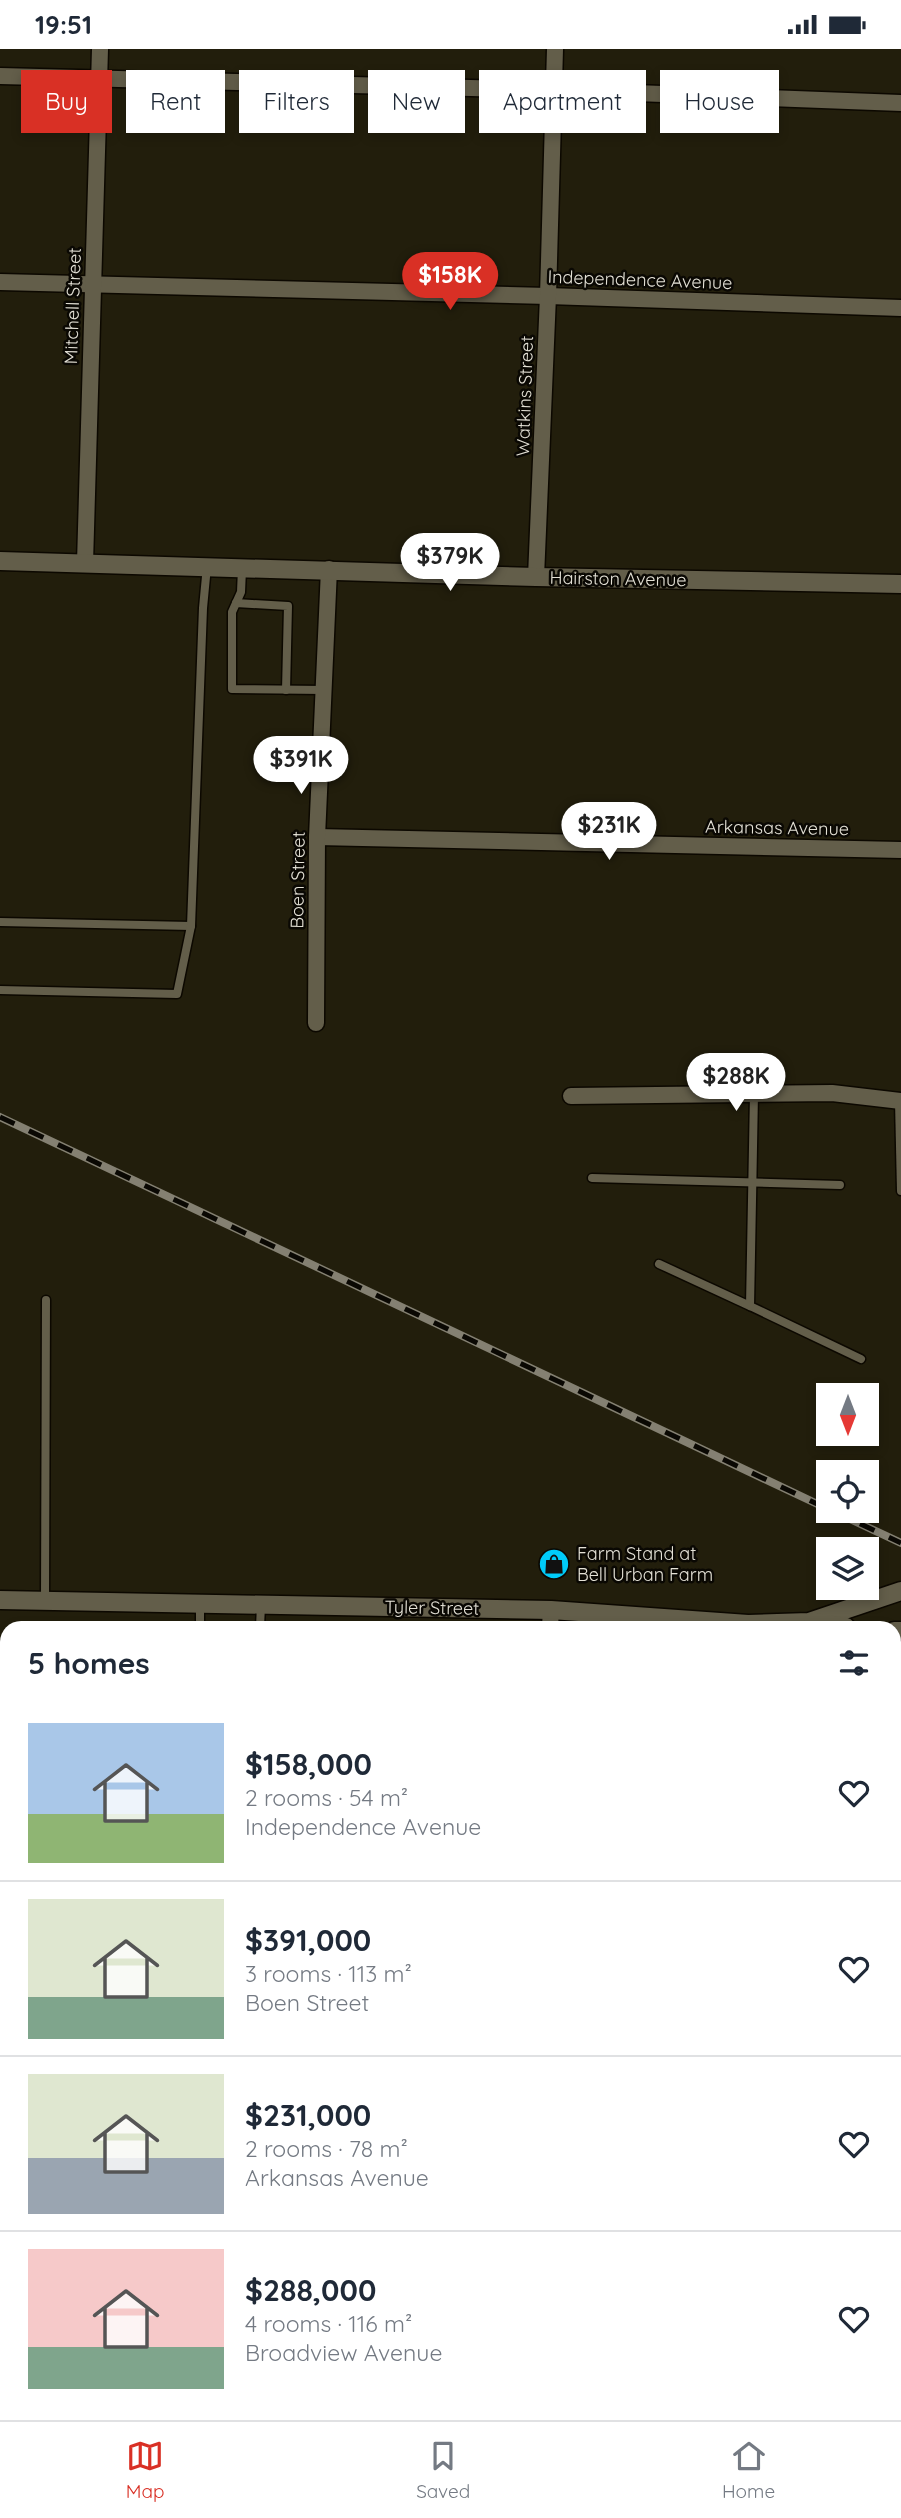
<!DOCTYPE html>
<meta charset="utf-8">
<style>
:root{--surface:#fff;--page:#f2f2f3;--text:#1f2937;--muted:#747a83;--line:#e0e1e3;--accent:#d93025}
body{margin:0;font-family:Quicksand,sans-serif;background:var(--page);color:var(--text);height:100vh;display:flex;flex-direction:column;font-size:26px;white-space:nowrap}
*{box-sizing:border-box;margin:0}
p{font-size:23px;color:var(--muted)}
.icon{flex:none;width:38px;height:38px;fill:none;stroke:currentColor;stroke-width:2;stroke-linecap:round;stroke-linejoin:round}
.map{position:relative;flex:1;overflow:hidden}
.panel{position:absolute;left:0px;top:1572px;width:901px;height:800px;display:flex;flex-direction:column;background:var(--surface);border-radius:21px 21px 0 0;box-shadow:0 4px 10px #0003}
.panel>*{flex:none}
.hud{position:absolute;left:21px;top:21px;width:859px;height:63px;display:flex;gap:14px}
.needle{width:46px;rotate:180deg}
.fabs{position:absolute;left:816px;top:1334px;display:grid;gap:14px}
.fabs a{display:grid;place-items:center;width:63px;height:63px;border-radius:0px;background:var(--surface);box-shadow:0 4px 10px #0003;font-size:35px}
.price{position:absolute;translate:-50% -60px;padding:0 16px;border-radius:24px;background:#fff;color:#222;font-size:23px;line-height:46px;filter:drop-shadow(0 2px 4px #0008)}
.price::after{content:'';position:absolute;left:50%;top:42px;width:21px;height:16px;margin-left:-10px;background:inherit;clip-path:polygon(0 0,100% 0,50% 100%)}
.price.current{background:var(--accent);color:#fff}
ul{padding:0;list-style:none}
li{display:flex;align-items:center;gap:21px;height:175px;padding:0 28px}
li+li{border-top:2px solid var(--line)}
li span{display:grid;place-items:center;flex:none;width:196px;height:140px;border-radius:0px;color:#555}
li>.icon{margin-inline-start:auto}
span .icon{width:84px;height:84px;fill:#fffc;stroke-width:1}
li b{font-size:30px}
h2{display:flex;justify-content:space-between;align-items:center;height:84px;padding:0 28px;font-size:30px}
.pill{padding:0 24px;border-radius:0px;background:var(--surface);box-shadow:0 4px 10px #0003;font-size:24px;line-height:63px}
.pill.current{background:var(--accent);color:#fff}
.status{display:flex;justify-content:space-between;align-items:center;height:49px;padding:0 35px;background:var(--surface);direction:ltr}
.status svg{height:19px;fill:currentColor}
.menu{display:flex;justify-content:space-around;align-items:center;height:98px;border-top:2px solid var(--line);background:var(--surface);font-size:19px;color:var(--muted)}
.menu a{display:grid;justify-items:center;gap:4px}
.menu .current{color:var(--accent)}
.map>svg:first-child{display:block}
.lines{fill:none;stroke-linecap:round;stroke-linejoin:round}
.service-casing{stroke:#0c0800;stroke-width:11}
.minor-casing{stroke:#0c0800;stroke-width:19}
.tertiary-casing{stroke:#0c0800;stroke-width:21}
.service{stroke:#635e4a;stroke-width:8}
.minor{stroke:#635e4a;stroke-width:16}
.tertiary{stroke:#635e4a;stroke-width:18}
.rail-casing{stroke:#848072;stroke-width:8}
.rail{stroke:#0a0803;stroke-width:5;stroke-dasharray:16;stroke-linecap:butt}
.labels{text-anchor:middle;stroke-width:5;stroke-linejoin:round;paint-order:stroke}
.street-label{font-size:18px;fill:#e4e1d6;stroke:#0a0803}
.poi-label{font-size:18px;fill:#e4e1d6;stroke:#0a0803;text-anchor:start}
</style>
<div class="status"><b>19:51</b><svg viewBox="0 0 49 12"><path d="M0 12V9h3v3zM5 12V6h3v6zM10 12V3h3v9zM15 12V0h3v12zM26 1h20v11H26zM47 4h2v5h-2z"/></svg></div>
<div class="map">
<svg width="901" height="2371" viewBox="0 0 901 2371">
<rect width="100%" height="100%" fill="#221e0c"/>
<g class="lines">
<g class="service-casing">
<g id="service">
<path d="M242,520L241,543L232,563V640L324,641"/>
<path d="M236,554L288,557L286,641"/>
<path d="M0,873L191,877"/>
<path d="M0,941L177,945L191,877L203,559L207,517"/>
<path d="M754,1045L750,1257L861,1310"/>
<path d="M899,1052L901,1142"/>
<path d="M592,1129L840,1136"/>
<path d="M659,1215L750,1257"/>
<path d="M45,1552L46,1251"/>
<path d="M200,1578V1555"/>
<path d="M260,1578L261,1556"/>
</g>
</g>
<g class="minor-casing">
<g id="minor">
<path d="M0,27L554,41L901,54"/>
<path d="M0,233L548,247L901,259"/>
<path d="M85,514L100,0"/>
<path d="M536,528L548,247L555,0"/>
<path d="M317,788L901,801"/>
<path d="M316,974L317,788L329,520"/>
<path d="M571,1047L832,1044L901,1052"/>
<path d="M550,1578L551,1561"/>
<path d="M894,1994H901"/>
<path d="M175,2371V2364"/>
<path d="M537,2371V2364"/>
<path d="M788,2371V2364"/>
</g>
</g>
<g class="tertiary-casing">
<g id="tertiary">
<path d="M0,512L536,528L901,535"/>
<path d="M0,1551L551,1561L748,1575L809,1573L901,1542"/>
<path d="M813,1573L846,1578"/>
<path d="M894,1582H901"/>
</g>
</g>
<use href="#service" class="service"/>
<use href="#minor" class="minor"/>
<use href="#tertiary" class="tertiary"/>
<g class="rail-casing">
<g id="rail">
<path d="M0,1068L828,1460"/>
<path d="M831,1461L901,1494"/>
</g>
</g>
<use href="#rail" class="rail"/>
</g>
<defs>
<g id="shop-disc" transform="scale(1.575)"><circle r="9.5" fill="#00cbf9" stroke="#0a0803"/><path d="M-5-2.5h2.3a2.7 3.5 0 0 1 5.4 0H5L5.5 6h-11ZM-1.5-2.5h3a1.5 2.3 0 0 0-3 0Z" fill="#111"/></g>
</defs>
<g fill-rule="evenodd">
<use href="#shop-disc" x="554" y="1515"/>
</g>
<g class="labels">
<g class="street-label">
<text transform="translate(640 231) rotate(2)" y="6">Independence Avenue</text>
<text transform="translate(73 257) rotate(-88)" y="6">Mitchell Street</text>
<text transform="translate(525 347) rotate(-88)" y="6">Watkins Street</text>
<text transform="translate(618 530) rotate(1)" y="6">Hairston Avenue</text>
<text transform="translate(777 779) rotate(1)" y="6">Arkansas Avenue</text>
<text transform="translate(298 831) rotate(-89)" y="6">Boen Street</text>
<text transform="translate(432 1559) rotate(1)" y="6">Tyler Street</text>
</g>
<g class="poi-label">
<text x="577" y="1511">Farm Stand at<tspan x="577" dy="21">Bell Urban Farm</tspan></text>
</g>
</g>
</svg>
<div class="fabs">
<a><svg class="needle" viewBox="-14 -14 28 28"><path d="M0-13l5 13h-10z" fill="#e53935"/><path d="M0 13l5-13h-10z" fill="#747a83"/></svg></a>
<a><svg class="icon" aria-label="locate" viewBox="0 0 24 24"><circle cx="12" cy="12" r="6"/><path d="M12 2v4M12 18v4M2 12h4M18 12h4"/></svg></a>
<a><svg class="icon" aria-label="layers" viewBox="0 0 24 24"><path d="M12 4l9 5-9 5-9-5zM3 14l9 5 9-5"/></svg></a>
</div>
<b class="price current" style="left:450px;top:263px">$158K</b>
<b class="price" style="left:450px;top:544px">$379K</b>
<b class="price" style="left:301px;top:747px">$391K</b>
<b class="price" style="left:609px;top:813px">$231K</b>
<b class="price" style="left:736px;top:1064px">$288K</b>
<div class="hud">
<a class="pill current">Buy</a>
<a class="pill">Rent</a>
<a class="pill">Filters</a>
<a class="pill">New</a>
<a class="pill">Apartment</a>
<a class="pill">House</a>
</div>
<section class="panel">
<h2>5 homes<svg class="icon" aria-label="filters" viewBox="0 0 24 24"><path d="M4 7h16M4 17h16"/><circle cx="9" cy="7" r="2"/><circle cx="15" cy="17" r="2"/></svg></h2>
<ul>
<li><span style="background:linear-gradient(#a9c7e8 65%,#8fb573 0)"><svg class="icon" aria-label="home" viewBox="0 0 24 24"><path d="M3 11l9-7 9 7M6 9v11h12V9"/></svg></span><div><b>$158,000</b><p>2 rooms · 54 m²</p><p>Independence Avenue</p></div><svg class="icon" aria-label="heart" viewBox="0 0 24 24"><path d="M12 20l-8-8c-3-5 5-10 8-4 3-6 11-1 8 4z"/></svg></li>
<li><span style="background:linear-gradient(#dfe7d0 70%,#7fa58c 0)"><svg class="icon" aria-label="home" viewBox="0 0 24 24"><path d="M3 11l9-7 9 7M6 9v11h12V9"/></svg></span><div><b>$391,000</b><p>3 rooms · 113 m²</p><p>Boen Street</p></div><svg class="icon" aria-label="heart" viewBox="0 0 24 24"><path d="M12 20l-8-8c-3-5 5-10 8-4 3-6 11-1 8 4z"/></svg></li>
<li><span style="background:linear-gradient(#dfe7d0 60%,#9aa5b1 0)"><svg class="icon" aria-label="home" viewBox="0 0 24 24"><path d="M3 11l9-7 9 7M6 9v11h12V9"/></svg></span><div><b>$231,000</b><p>2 rooms · 78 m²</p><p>Arkansas Avenue</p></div><svg class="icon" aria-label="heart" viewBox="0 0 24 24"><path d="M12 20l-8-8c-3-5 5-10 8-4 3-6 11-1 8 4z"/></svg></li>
<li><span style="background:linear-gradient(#f6c9c9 70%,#7fa58c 0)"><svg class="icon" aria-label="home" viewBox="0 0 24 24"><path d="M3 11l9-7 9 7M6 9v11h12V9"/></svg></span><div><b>$288,000</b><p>4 rooms · 116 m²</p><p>Broadview Avenue</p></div><svg class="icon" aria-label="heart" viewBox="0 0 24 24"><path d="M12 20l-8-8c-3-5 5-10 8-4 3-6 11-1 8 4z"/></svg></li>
</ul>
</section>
</div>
<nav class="menu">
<a class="current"><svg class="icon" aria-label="map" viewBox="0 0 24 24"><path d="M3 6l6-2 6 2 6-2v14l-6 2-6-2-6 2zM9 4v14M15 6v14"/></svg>Map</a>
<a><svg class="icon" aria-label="saved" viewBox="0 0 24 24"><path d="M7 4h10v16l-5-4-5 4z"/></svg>Saved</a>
<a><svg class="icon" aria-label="home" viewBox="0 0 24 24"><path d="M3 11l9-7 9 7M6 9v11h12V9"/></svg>Home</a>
</nav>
